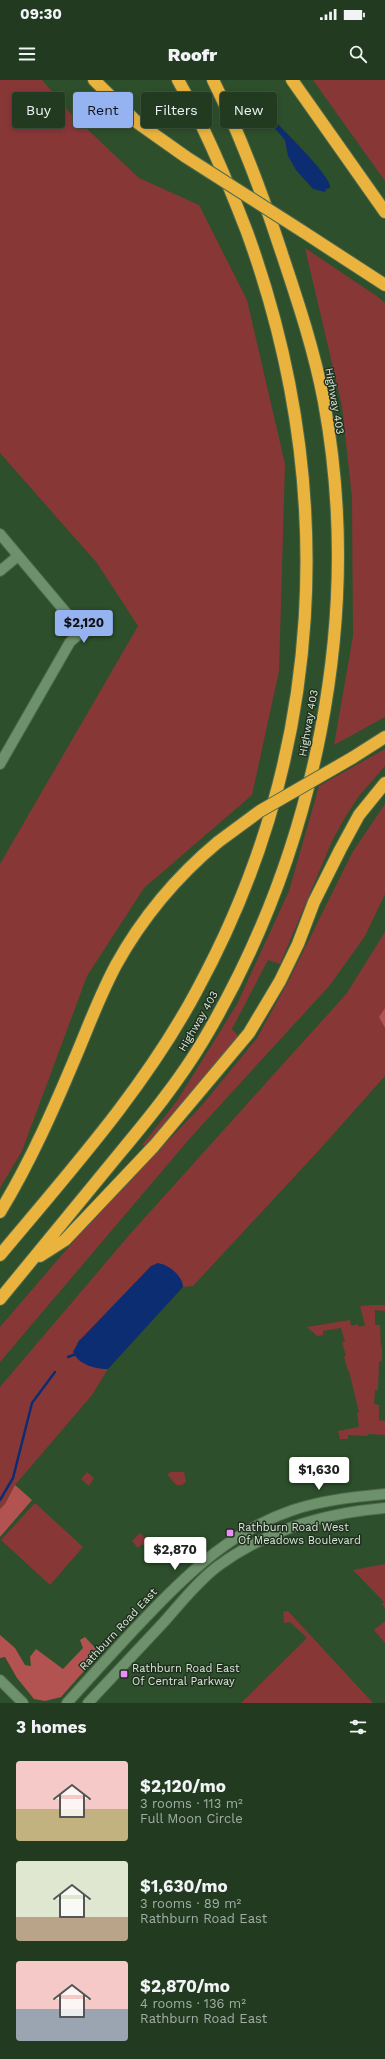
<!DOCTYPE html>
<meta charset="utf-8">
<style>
:root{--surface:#223b20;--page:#2a4229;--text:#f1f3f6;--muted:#a2ada5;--line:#3f553e;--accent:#95b2f1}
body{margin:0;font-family:"Work Sans",sans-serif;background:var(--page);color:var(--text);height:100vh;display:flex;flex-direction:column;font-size:15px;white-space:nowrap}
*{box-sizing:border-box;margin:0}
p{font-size:13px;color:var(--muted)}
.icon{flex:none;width:22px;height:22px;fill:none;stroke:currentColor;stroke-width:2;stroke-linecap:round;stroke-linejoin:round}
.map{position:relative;height:1623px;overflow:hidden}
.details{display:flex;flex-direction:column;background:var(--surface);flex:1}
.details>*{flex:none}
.banner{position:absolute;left:12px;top:12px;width:361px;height:36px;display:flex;gap:8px}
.price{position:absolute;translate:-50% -34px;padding:0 9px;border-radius:4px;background:#fff;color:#222;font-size:13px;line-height:26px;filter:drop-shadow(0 1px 2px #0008)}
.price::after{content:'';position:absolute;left:50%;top:24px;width:12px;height:9px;margin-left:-6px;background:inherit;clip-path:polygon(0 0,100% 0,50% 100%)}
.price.current{background:var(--accent);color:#111}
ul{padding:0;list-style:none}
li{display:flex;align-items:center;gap:12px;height:100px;padding:0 16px}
li span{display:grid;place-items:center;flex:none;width:112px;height:80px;border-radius:4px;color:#555}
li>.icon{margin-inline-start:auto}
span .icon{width:48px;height:48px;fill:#fffc;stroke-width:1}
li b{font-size:17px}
h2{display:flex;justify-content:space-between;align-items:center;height:48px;padding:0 16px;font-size:17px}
.tag{padding:0 14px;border-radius:4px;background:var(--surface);box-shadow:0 2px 6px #0003,0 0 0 1px var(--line);font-size:14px;line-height:36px}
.tag.current{background:var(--accent);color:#111}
.status{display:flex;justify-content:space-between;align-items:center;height:28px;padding:0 20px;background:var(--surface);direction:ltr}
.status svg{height:11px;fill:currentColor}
header{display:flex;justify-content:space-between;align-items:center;height:52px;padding:0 16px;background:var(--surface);font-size:18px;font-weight:800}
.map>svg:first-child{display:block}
.green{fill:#883737}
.forest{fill:#b25352}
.water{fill:#0c2d72}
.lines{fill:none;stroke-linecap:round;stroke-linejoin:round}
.stream{stroke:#0c2d72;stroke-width:2.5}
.minor-casing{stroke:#4e6a4c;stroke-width:12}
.highway-casing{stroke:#4e6a4c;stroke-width:14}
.minor{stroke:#6d916a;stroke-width:10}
.highway{stroke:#eab33e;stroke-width:12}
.highway-bridge-casing{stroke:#4e6a4c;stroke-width:14;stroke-linecap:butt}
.highway-bridge{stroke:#eab33e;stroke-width:12}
.poi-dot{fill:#ed8cfa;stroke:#213020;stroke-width:1.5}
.labels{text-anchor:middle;stroke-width:3;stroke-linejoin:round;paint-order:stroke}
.street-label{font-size:11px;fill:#d6e9d4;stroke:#213020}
.poi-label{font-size:11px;fill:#d6e9d4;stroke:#213020;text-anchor:start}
</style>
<div class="status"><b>09:30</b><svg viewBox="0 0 49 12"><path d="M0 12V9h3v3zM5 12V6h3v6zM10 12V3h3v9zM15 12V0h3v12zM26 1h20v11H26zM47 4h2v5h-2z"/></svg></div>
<header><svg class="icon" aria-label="menu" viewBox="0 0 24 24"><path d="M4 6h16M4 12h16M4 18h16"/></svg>Roofr<svg class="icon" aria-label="search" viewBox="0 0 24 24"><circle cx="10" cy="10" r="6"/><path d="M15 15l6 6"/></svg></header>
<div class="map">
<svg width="385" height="1623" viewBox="0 0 385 1623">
<rect width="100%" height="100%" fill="#2e4f2b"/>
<g class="green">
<path d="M0,0H42L71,34L139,98L199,125L247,220L285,384L279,591L252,715L144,808L87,896L22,1071L0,1108V784L138,546L97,483L0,373Z"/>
<path d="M313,0H385V101Z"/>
<path d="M305,168L378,217L385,223V637L334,665L353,556L352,418L342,326Z"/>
<path d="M385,669V686L359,716L347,734L333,759L280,884L268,880L232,949L238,956L211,991L145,1066L142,1065L177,1021L237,924L289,811L319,706Z"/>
<path d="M385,724V814L365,856L330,905L191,1057L0,1282V1247L85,1148L203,1024L257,958L290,898L352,773Z"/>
<path d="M385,852V928L379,937L385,948V996L320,1069L193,1206L183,1207L182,1200L79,1260L73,1272L102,1289H108L92,1315L15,1405L5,1424L0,1429V1307L131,1153L347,913Z"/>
<path d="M373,1225H385V1231L375,1230V1245H380L381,1267H382V1281L379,1282L378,1310H375L374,1324L379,1325V1340L385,1341V1355L368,1354V1356L348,1355V1359H340L338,1351L359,1347L357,1333L359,1332L349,1291H348L344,1276H346L342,1262H345L341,1248L323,1251V1255L317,1256L307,1247L350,1240L351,1246L358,1244L359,1247L365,1245L360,1226Z"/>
<path d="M87,1392L94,1398L89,1406L81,1399Z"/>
<path d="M171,1392H184L186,1402L182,1405H176L167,1394Z"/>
<path d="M35,1423L83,1467L50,1505L1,1460Z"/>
<path d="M140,1453L149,1462L144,1466L142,1464L138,1468L132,1461Z"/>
<path d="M385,1484V1528L382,1524L384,1522L353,1490Z"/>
<path d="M288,1531L373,1623H241L307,1558L290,1542L284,1543L283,1532Z"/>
<path d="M385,1541V1563L374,1550Z"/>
</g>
<g class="forest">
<path d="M385,928V948L379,937Z"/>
<path d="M15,1405L32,1420L0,1457V1429L5,1424Z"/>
<path d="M0,1555L15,1568L25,1585L31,1586L30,1577L36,1569L63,1589L83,1568L80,1560L85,1557L100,1573L61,1617L45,1621L34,1619L17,1598L5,1577L0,1578Z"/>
</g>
<g class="water">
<path d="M256,20L266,23L267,33C277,44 334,98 330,108L326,109L325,112L313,109L296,90L288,76L285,60L260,31L253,27L252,23Z"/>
<path d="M158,1183C169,1185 182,1195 183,1207L108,1289C95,1289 79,1285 73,1272L79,1261L151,1186Z"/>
</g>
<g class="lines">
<g class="stream">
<path d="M68,1277L76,1274"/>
<path d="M0,1420L13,1398L32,1323L55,1292"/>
</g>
<g class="minor-casing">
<g id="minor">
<path d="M0,454L68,535L76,547V557L70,562L0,684"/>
<path d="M0,491L18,476"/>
<path d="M0,1600L23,1623"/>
<path d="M67,1623C94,1593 121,1563 149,1534C191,1490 234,1450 293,1430C323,1420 354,1417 385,1414"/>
<path d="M88,1623C113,1596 138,1570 163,1543C180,1524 197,1502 218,1486C267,1450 325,1433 385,1428"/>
</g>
</g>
<g class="highway-casing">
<g id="highway">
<path d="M94,0L138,43L186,77"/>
<path d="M292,0L385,132"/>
<path d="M302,151L385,205"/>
<path d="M352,678L385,657"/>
<path d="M0,1132C31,1081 55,1026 78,971C90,942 101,913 116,885C142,838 176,797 218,762"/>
<path d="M0,1175C70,1091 144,1009 196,912C326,674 339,406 247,152C227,100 206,49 178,0"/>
<path d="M40,1176L65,1160L154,1066L249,953L280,901L298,864L314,822L340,770L359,735L385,703"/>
<path d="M0,1219C40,1170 80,1122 119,1074C149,1038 179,1001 203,961C315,773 364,538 324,322C314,269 297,219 280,168C261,110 240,54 213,0"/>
</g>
</g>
<use href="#minor" class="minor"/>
<use href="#highway" class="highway"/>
<g class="highway-bridge-casing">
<g id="highway-bridge">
<path d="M186,77L302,151"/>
<path d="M218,762L260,731L352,678"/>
</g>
</g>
<use href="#highway-bridge" class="highway-bridge"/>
</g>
<g class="poi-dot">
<rect x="226" y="1449" width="8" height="8" rx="2"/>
<rect x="120" y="1590" width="8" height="8" rx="2"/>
</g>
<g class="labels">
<g class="street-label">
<text transform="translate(335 321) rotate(80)" y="4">Highway 403</text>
<text transform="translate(308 643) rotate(-80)" y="4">Highway 403</text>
<text transform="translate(198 941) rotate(-60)" y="4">Highway 403</text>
<text transform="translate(118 1549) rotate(-47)" y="4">Rathburn Road East</text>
</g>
<g class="poi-label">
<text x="238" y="1451">Rathburn Road West<tspan x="238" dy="13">Of Meadows Boulevard</tspan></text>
<text x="132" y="1592">Rathburn Road East<tspan x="132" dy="13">Of Central Parkway</tspan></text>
</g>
</g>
</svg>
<b class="price current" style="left:84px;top:564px">$2,120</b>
<b class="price" style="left:319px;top:1411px">$1,630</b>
<b class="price" style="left:175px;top:1491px">$2,870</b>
<div class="banner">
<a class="tag">Buy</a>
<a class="tag current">Rent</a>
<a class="tag">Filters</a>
<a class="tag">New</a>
</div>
</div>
<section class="details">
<h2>3 homes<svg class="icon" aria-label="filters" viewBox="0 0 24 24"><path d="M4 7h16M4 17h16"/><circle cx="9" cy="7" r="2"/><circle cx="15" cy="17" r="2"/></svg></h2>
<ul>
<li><span style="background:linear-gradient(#f6c9c9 60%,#c2b280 0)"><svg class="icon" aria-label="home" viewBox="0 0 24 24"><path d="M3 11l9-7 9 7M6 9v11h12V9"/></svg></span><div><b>$2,120/mo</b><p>3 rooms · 113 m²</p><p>Full Moon Circle</p></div></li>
<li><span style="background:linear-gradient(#dfe7d0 70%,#b9a48a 0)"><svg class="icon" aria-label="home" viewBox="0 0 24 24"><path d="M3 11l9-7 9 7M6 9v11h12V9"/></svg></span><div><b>$1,630/mo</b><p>3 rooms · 89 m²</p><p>Rathburn Road East</p></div></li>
<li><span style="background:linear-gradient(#f6c9c9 60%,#9aa5b1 0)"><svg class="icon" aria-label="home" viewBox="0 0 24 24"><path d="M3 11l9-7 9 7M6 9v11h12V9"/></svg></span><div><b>$2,870/mo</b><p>4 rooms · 136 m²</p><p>Rathburn Road East</p></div></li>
</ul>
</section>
